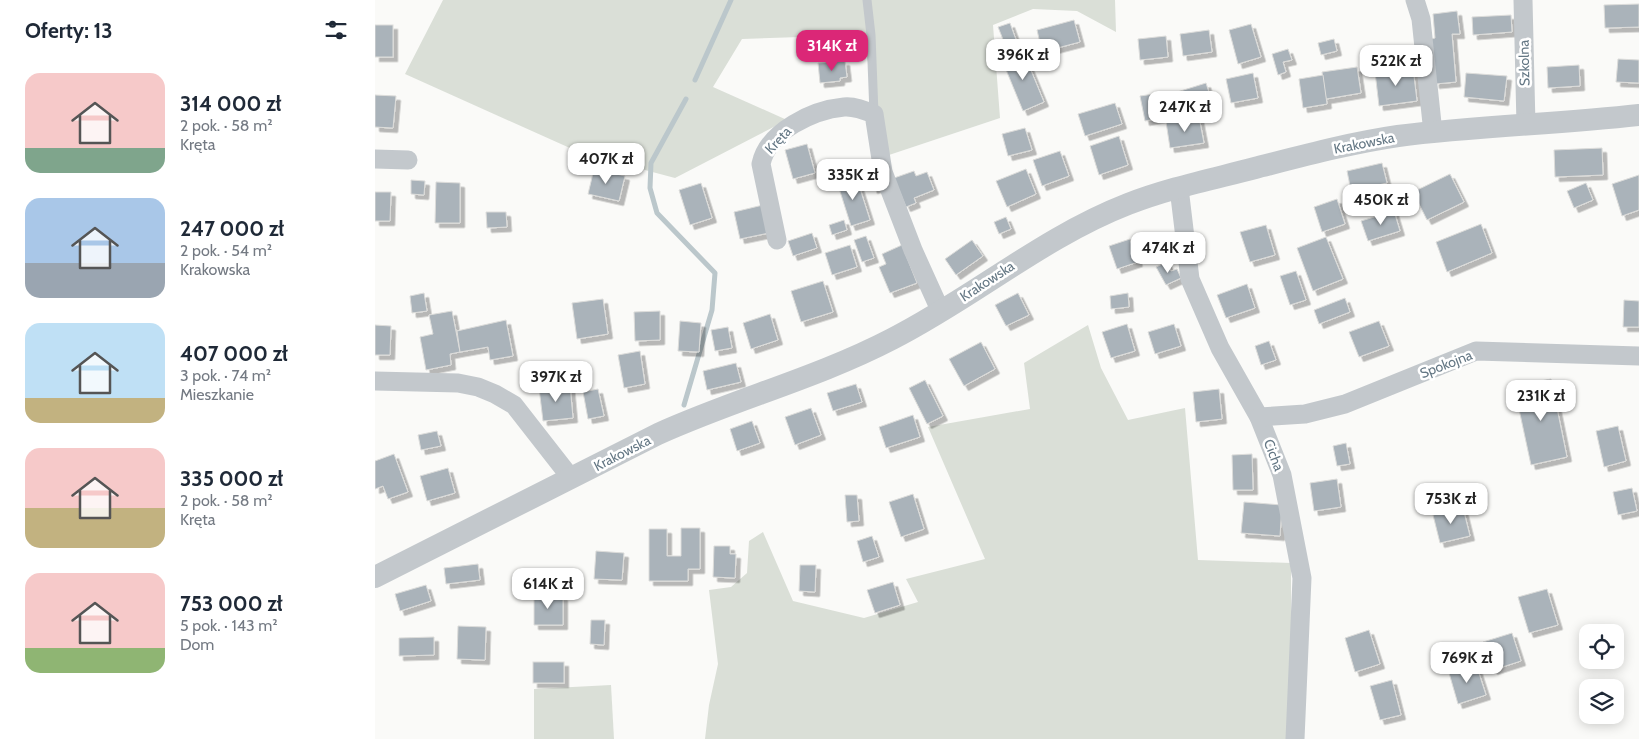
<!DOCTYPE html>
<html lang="pl">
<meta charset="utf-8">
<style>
:root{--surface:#fff;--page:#f6f6f7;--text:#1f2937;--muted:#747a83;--accent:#db2777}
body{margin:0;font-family:Cabin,sans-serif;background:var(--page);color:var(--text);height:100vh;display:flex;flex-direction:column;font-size:19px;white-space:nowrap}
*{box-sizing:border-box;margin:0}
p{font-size:16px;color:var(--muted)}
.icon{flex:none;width:28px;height:28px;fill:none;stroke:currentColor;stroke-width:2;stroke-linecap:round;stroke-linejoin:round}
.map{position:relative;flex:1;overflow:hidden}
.side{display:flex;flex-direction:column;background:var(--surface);width:375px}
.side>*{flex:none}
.fabs{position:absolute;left:1204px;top:624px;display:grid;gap:10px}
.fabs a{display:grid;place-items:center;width:45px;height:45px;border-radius:10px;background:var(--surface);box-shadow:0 2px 12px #0003;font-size:25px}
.price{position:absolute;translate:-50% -42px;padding:0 11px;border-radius:10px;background:#fff;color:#222;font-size:16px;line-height:32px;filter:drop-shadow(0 1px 2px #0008)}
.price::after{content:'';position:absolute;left:50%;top:30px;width:15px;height:11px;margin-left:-8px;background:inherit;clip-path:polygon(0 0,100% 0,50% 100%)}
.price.on{background:var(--accent);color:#fff}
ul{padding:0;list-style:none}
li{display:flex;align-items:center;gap:15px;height:125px;padding:0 25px}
li span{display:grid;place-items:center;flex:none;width:140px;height:100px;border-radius:15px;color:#555}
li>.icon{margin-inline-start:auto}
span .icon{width:60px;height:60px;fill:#fffc;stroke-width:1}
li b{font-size:21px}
h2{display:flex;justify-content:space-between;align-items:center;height:60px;padding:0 25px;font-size:21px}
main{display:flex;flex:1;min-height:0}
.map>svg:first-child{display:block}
.green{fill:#dadfd7}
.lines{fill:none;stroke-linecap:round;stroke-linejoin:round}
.stream{stroke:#bbc7cb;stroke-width:5}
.building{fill:#aab3ba;stroke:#dcdcda;filter:url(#shadow)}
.service{stroke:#c3c8cc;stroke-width:9}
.minor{stroke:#c3c8cc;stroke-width:19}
.tertiary{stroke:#c3c8cc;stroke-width:22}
.labels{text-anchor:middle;stroke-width:5;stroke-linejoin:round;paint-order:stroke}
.street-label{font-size:14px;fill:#647784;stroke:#fff}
</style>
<main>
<section class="side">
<h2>Oferty: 13<svg class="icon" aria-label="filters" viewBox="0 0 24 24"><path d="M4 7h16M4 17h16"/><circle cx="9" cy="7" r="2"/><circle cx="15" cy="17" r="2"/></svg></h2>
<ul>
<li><span style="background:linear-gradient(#f6c9c9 75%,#7fa58c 0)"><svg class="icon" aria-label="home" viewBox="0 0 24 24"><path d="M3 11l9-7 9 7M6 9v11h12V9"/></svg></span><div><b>314 000 zł</b><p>2 pok. · 58 m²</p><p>Kręta</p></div></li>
<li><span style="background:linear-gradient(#a9c7e8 65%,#9aa5b1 0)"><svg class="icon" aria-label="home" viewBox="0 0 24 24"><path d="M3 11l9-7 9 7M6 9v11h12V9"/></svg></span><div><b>247 000 zł</b><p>2 pok. · 54 m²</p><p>Krakowska</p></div></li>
<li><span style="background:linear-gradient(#bfe0f5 75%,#c2b280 0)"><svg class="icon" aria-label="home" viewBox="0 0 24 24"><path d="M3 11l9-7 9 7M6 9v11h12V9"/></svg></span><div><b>407 000 zł</b><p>3 pok. · 74 m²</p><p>Mieszkanie</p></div></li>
<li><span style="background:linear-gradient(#f6c9c9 60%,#c2b280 0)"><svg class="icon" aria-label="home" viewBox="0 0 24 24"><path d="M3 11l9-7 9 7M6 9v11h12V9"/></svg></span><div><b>335 000 zł</b><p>2 pok. · 58 m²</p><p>Kręta</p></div></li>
<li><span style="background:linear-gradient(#f6c9c9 75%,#8fb573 0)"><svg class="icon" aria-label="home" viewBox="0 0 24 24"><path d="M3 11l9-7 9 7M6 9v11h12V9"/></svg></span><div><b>753 000 zł</b><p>5 pok. · 143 m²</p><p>Dom</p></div></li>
</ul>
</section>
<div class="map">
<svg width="1264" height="739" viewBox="0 0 1264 739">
<defs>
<filter id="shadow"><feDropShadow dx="4.5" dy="4.5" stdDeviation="0" flood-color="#0004"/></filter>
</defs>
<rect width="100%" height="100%" fill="#fafaf8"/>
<g class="green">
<path d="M68,0H740L741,32L702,11L658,9L618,25L625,118L511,156L502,103L487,35L367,39L338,87L412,120L300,178L206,153L30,74Z"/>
<path d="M713,325L726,368L753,420L810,408L823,560L916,563V739H330L334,705L343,664L334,590L356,587L372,573L374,541L388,532L418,601L489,618L543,602L531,579L610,559L553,427L655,409L649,363Z"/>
<path d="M236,685L239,739H159V689Z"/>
</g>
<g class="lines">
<g class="stream">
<path d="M320,80L356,0"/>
<path d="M309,405L337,310L340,273L282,213L275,188L276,163L311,99"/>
</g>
</g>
<g class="building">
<path d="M1264,4V27L1230,28L1229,5Z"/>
<path d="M1082,11L1085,34H1077L1081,82L1060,84L1056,39L1060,38L1058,14Z"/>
<path d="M1136,15L1137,32L1098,35L1097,17Z"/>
<path d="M699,20L705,42L667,52L662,30Z"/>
<path d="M635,23L644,48L633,52L623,27Z"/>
<path d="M876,24L886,57L863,64L854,30Z"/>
<rect x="0" y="25" width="18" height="32"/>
<path d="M834,30L837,52L808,56L805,34Z"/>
<path d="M791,36L793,57L765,60L763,39Z"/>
<path d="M959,39L962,51L946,55L943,43Z"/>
<path d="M913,49L917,60L908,62L911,72L903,75L897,54Z"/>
<path d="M648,51L669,102L648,111L627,60Z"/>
<path d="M1243,59L1264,60V83L1241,82Z"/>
<path d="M470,61L472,77L465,78V81L445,83L443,63Z"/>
<path d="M1204,65L1205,86L1173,88L1172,67Z"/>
<path d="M982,67L986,93L951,99L947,72Z"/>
<path d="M1038,68L1042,101L1004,106L1000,72Z"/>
<path d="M878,73L883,98L856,103L851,79Z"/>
<path d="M1091,73L1132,76L1129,101L1089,97Z"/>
<path d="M948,75L952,104L928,108L924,79Z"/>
<path d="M831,83L838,105L805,115L799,93Z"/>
<path d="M786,93L790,117L770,121L765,96Z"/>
<path d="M0,95L21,96L18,128L0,127Z"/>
<path d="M740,103L747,124L710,136L703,114Z"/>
<path d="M824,117L829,143L795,148L791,122Z"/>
<path d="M650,128L657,150L633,156L627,134Z"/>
<path d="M744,136L753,165L724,175L715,146Z"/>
<path d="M432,144L440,173L418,179L410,150Z"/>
<path d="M1227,148L1228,175L1180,177L1179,150Z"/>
<path d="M685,151L694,176L667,186L658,160Z"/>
<path d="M1007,163L1012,183L976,191L972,171Z"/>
<path d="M219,169L250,176L244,201L213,194Z"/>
<path d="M651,169L661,194L632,207L621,181Z"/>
<path d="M539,171L541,176L552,172L559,190L539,198L541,203L531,207L519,178Z"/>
<path d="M503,173L507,186L498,189L494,176Z"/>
<path d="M1075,174L1089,202L1052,220L1038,192Z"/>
<path d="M1264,175V210L1247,216L1237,184Z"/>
<path d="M481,176L495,220L476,226L462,182Z"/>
<path d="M36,180L50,181L49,195L36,194Z"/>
<path d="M61,182L85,183V223H60Z"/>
<path d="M326,183L337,218L315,225L304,190Z"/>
<path d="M1211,183L1218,200L1199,208L1192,191Z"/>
<path d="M0,192H16L15,221H0Z"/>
<path d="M962,199L970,224L947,232L939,207Z"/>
<path d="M388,205L394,233L365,239L359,212Z"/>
<path d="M1019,211L1025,231L993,241L986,221Z"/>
<path d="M111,212H131L132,227L112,228Z"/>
<path d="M631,217L636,229L624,234L619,222Z"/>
<path d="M469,220L472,230L457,235L454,225Z"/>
<path d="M1106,224L1117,253L1072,272L1061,242Z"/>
<path d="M891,225L900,255L875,262L865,232Z"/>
<path d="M437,233L442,248L418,256L413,241Z"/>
<path d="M491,236L499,258L487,262L479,240Z"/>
<path d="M951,237L968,279L938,291L922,248Z"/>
<path d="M789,238L793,248L775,256L770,245Z"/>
<path d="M755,239L763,262L742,269L734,246Z"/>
<path d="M597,240L608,256L581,275L570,259Z"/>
<path d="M475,245L482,267L457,275L450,253Z"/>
<path d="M527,245L542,283L515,293L504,267L511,264L507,254Z"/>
<path d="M792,262L796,271L802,269L806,278L791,285L781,267Z"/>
<path d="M921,271L931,300L915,305L905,276Z"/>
<path d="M448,281L458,312L426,322L416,291Z"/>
<path d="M872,284L880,308L851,318L842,295Z"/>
<path d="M49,293L52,311L37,313L35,296Z"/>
<path d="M643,293L654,315L631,326L620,305Z"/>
<path d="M753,293L754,307L736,309L735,296Z"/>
<path d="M970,298L975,312L944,324L939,310Z"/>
<path d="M228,299L233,334L202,339L197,303Z"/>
<path d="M1249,300L1264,301V327H1248Z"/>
<path d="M77,311L85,352L75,354L76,365L51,370L45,337L58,334L54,315Z"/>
<path d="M285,311V340L260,341L259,312Z"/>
<path d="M395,314L403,340L376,349L368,323Z"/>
<path d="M131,320L138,356L115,360L113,347L85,352L82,331Z"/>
<path d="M305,321L326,323L324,352L303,351Z"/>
<path d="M1004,321L1014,346L984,357L974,332Z"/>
<path d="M752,324L760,351L736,358L727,332Z"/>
<path d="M799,324L806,346L780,354L773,332Z"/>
<path d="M0,325L16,326L15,355H0Z"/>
<path d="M353,327L357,348L340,351L336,330Z"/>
<path d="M894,341L901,360L886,365L880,346Z"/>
<path d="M606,342L620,369L589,386L574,359Z"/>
<path d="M265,351L270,384L249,388L243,355Z"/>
<path d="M361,363L366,382L332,390L328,371Z"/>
<path d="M187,366L188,375L168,378L167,368Z"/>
<path d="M1176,379L1192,457L1156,465L1139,386Z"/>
<path d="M550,380L568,416L552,424L534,388Z"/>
<path d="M481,384L487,402L458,411L452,393Z"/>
<path d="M195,385L198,418L168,421L164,388Z"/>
<path d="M223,389L229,416L213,419L208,392Z"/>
<path d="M844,389L847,419L821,422L818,392Z"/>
<path d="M436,408L446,435L420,445L410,417Z"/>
<path d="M538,415L545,437L511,448L504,427Z"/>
<path d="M377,421L385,443L362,451L355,429Z"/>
<path d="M1243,426L1251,461L1229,467L1221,431Z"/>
<path d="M62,431L66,446L46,450L43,435Z"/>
<path d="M971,443L975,464L962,466L958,446Z"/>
<path d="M19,454L33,492L13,499L8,486L0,489V461Z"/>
<path d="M877,454L878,490H858L857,455Z"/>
<path d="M73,468L80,493L52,501L45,476Z"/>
<path d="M962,479L966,507L939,511L935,483Z"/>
<path d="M1257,488L1262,511L1243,515L1238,492Z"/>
<path d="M538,494L549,529L526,537L514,502Z"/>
<path d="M470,495H482L484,521L472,522Z"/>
<path d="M869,502L907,505L905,536L866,533Z"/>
<path d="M1088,508L1095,536L1065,543L1058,515Z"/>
<path d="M306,528H325V569H313V581H274V529H292V556H306Z"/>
<path d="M497,536L504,557L488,562L482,541Z"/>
<path d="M339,546H355V554H361L360,578L338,577Z"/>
<path d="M221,551L249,553L247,580L219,579Z"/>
<path d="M103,564L105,580L71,584L69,568Z"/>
<path d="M425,565H441L440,592L424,591Z"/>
<path d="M518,582L525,605L500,613L492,590Z"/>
<path d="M51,585L56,601L25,611L20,594Z"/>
<path d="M1172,589L1183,625L1154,633L1143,597Z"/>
<path d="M159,595L188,596V625H159Z"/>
<path d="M216,620H230L229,645L215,644Z"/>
<path d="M83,626L111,627L110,660L82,659Z"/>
<path d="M994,630L1005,664L980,672L970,638Z"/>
<path d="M1137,633L1146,661L1118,670L1108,642Z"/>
<path d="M59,637V655L24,656V638Z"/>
<rect x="158" y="662" width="31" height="21"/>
<path d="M1101,664L1111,695L1083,704L1074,673Z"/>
<path d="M1017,680L1026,715L1005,720L995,686Z"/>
</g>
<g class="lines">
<path class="service" d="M492,0L496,35L499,114"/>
<g class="minor">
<path d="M1040,0L1046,19L1058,133"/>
<path d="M1148,0L1151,125"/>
<path d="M0,159L33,160"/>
<path d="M804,188L815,279L845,348L884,417L907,475L927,578L920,739"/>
<path d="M402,240L386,164C393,131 438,110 469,107C479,106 489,110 499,114L508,172L538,250L566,312"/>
<path d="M0,381L83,383L103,387L120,394L139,405L196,478"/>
<path d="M884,417L930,414L970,404L1101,351L1264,356"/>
</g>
<path class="tertiary" d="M0,577L283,434C360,399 442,378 517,339C598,298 668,237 753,204C794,188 838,179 880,168C927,156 975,143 1023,136C1103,126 1184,124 1264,115"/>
</g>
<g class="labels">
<g class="street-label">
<text transform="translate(1149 63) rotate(-91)" y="5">Szkolna</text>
<text transform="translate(403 140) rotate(-47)" y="5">Kręta</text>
<text transform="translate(989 143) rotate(-11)" y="5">Krakowska</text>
<text transform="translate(612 281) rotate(-33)" y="5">Krakowska</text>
<text transform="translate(1071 364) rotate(-21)" y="5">Spokojna</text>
<text transform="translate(247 453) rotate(-27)" y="5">Krakowska</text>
<text transform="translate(899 455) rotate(69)" y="5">Cicha</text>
</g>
</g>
</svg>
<div class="fabs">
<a><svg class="icon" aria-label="locate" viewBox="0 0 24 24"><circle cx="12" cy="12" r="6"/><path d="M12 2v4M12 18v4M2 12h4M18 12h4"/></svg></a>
<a><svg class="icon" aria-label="layers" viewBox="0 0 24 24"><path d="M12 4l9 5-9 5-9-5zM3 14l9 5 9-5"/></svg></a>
</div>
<b class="price on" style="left:457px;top:72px">314K zł</b>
<b class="price" style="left:648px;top:81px">396K zł</b>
<b class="price" style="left:1021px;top:87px">522K zł</b>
<b class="price" style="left:810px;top:133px">247K zł</b>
<b class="price" style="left:231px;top:185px">407K zł</b>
<b class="price" style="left:478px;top:201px">335K zł</b>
<b class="price" style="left:1006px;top:226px">450K zł</b>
<b class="price" style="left:793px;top:274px">474K zł</b>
<b class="price" style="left:181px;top:403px">397K zł</b>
<b class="price" style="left:1166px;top:422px">231K zł</b>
<b class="price" style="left:1076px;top:525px">753K zł</b>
<b class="price" style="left:173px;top:610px">614K zł</b>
<b class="price" style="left:1092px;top:684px">769K zł</b>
</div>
</main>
